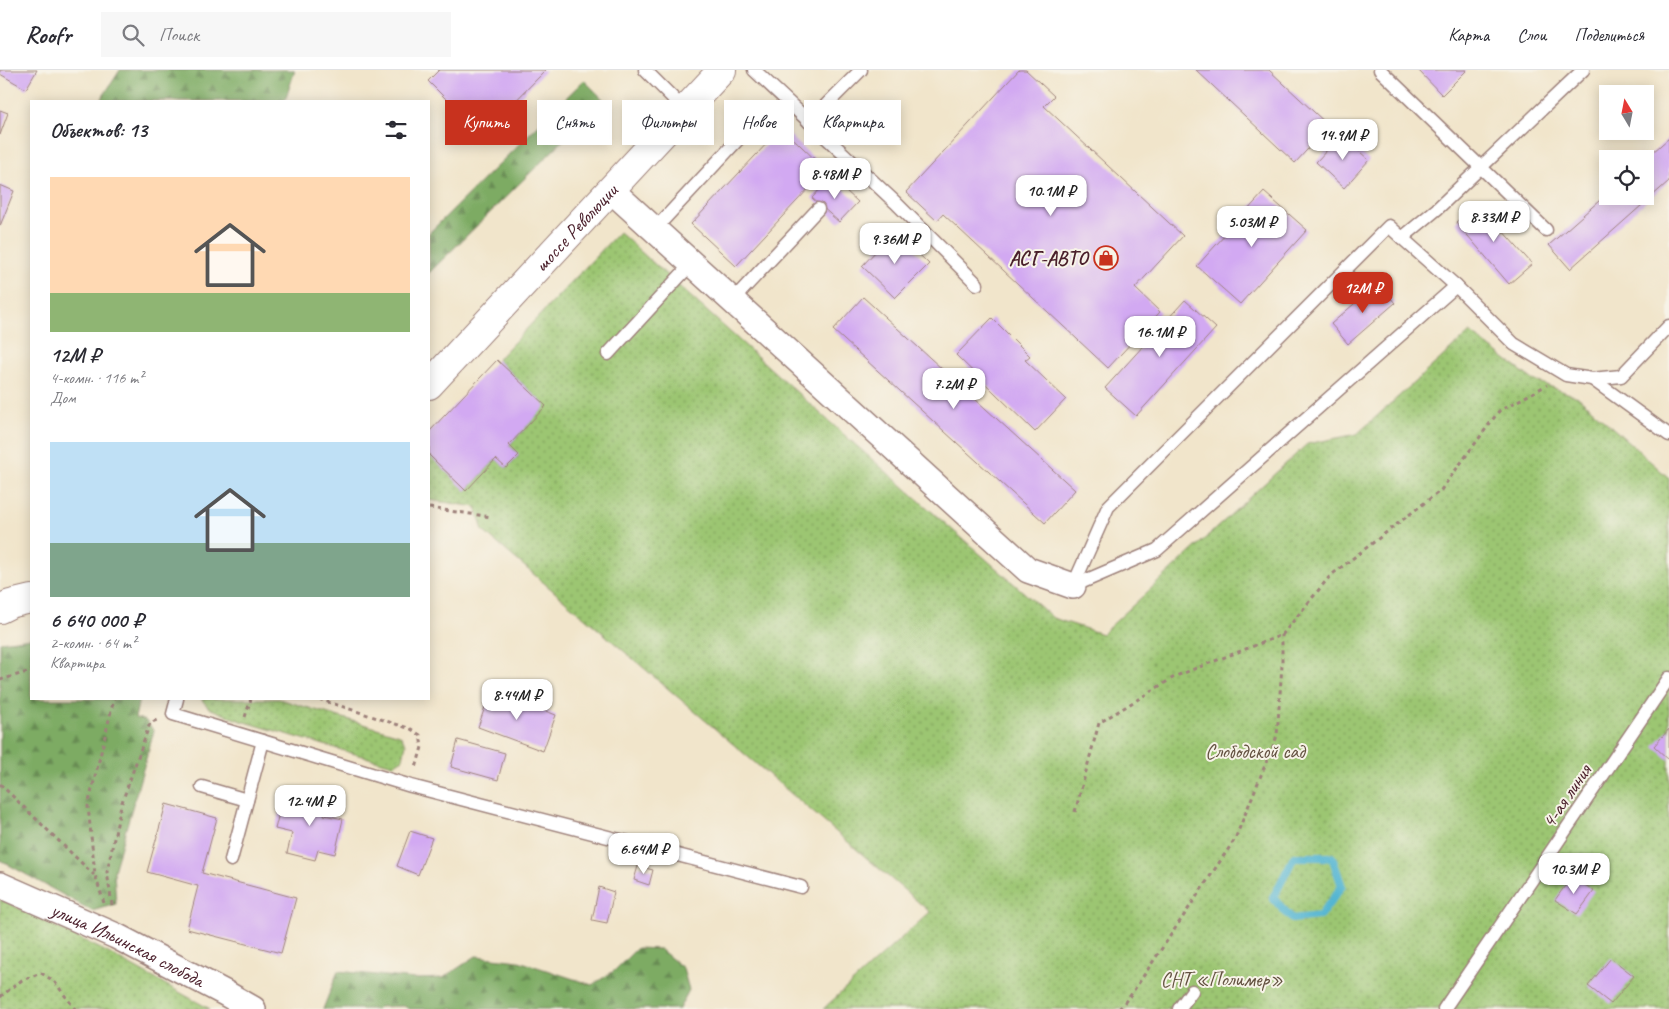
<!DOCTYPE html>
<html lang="ru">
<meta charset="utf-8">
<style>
:root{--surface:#fff;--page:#f7f7f7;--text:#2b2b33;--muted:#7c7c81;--line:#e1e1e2;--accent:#c8321e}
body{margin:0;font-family:Caveat,sans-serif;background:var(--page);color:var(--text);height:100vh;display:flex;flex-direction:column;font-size:19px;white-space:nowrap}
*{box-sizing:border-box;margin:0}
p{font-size:16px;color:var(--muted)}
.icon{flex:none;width:28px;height:28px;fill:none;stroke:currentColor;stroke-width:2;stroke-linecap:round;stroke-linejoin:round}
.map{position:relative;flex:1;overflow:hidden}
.panel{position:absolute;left:30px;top:30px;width:400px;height:600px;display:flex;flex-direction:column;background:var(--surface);border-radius:0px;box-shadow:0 2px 12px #0003}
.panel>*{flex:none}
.top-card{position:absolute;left:445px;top:30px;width:475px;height:45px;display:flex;gap:10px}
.needle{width:32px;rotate:350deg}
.fabs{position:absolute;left:1599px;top:15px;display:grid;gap:10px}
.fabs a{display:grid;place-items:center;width:55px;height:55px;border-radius:0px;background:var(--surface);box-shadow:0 2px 12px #0003;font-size:25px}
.price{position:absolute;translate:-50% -42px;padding:0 11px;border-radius:10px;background:#fff;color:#222;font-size:16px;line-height:32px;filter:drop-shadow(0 1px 2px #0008)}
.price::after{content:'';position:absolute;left:50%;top:30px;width:15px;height:11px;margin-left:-8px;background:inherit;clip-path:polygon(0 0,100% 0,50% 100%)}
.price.active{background:var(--accent);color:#fff}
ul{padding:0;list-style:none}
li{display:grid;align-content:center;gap:10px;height:265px;padding:0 20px}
li span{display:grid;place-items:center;height:155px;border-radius:0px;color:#555}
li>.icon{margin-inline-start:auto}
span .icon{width:90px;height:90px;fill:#fffc;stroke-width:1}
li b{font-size:21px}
h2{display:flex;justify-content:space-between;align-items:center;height:60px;padding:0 20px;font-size:21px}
.tag{padding:0 18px;border-radius:0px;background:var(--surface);box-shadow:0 2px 12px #0003;font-size:18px;line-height:45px}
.tag.active{background:var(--accent);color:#fff}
header{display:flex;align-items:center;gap:30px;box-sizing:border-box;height:70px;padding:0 25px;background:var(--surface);border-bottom:1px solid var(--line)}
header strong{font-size:24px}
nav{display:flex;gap:28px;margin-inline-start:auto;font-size:18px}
.search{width:350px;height:45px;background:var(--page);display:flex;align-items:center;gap:12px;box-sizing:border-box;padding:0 18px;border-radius:0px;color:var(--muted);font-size:19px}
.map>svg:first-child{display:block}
.forest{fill:url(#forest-firs);stroke:#646548}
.park{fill:url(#park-dots);stroke:#73724e}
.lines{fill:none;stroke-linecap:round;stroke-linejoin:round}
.stream{stroke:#53b5d2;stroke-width:8}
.building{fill:#d2a9f2}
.service-casing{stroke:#9e827b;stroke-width:15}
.minor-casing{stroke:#9e827b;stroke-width:28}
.secondary-casing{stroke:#9e827b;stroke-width:30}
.path{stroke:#9e827b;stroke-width:3;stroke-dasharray:4 4;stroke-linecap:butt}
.service{stroke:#fff;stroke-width:12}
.minor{stroke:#fff;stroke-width:25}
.secondary{stroke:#fff;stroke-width:28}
.labels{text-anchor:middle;stroke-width:4;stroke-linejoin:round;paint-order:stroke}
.street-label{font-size:20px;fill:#4a1f2b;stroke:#f7f3e8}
.poi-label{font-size:20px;font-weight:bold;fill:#4a1f2b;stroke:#f7f3e8;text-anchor:end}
.park-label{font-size:20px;fill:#635140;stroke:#f7f3e8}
</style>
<header>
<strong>Roofr</strong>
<div class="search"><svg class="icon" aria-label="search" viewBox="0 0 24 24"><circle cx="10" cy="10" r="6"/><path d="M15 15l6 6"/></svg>Поиск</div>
<nav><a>Карта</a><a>Слои</a><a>Поделиться</a></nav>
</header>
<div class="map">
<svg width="1669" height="939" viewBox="0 0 1669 939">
<defs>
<pattern id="forest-firs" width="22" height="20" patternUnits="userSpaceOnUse" patternTransform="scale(1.25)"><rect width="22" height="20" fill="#7dab64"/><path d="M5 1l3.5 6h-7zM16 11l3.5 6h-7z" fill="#688b53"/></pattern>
<pattern id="park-dots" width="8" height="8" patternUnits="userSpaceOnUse" patternTransform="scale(1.25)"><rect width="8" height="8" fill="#9cc672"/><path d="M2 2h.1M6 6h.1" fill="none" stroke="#81a05e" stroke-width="1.8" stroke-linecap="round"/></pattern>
</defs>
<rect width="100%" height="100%" fill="#f7f3e8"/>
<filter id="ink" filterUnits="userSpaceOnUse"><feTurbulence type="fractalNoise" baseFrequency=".02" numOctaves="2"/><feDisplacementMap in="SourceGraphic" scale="10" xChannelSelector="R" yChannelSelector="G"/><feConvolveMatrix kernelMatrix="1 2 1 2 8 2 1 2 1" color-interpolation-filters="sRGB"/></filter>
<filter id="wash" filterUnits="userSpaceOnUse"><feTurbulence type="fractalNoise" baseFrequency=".0096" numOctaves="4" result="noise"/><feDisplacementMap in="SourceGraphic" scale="20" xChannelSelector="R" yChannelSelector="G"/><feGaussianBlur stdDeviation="1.12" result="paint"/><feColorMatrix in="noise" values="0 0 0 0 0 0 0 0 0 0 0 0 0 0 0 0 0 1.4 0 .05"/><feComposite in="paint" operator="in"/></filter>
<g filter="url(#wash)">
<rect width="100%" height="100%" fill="#f1e5cb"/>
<g class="forest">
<path d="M120,0H295L285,31H100Z"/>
<path d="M584,10L604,30L429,203V163Z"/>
<path d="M31,568V629H139L135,648L145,650L154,661L114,801L116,834L92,841L0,790V572Z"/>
<path d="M637,878L660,879L683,898L689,920L679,939H409L404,936L379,937L377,939H323L338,901L416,909L443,908L476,886L519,891L592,915L614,901Z"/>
</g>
<g class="park">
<path d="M619,162L841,362L1053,548L1102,564L1307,374L1357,364L1470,262L1533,310L1578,327L1669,408V939H823L930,842L483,461L476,437L429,430V385L466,421L496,389L506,398L519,385L509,375L545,336L497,290Z"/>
<path d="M201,629H279L400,665L406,674L403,689L393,695L238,650L209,638Z"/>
<path d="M0,829L101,879L210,939H0Z"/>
</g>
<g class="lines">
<path class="stream" d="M1294,787H1332L1342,816L1320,846L1292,849L1273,828Z"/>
</g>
<g id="blocks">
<g class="building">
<path d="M0,0H37L26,19L0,4Z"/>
<path d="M439,0H546L482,65L428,11Z"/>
<path d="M1019,0H1026L1054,26L1044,36L1183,166L1135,218L1160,242L1108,298L943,144L937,151L906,122Z"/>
<path d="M1196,0H1269L1329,56L1295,93Z"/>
<path d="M1418,0H1467L1442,25Z"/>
<path d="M0,40L8,43L0,65Z"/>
<path d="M774,50L826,100L736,196L691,154L771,69L763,62Z"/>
<path d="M1341,65L1369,90L1344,118L1316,92Z"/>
<path d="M1669,68V111L1570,199L1549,175L1608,123V126H1645V89Z"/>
<path d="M831,107L858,132L839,152L812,128Z"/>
<path d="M0,115L14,121L0,156Z"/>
<path d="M1264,122L1307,160L1240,234L1197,196Z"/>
<path d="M1478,133L1532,194L1509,214L1456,152Z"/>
<path d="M895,161L929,194L895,228L862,196Z"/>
<path d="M1378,213L1395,233L1348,274L1331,254Z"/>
<path d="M863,227L1075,420L1045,453L833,260Z"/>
<path d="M1185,230L1216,258L1136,346L1105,318Z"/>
<path d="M992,248L1030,286L1025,290L1066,329L1035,362L956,285Z"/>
<path d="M497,290L546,336L509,375L519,385L506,398L496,389L466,421L429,385V362Z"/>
<path d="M491,620L556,645L543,681L478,657Z"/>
<path d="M1669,659V690L1654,676Z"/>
<path d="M458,670L505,683L498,710L451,697Z"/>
<path d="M300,722L328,729L324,745L343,749L335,784L318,780L315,790L287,783L292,763L275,759L280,739L295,743Z"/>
<path d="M166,734L217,748L202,803L296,828L281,883L187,859L198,816L147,802Z"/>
<path d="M410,761L432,768L418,805L397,796Z"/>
<path d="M638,796L653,800L649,815L634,810Z"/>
<path d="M1572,806L1594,821L1577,844L1555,830Z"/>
<path d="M599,817L614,822L607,853L592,850Z"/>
<path d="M1611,888L1634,906L1611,934L1588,916Z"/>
</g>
</g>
</g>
<g filter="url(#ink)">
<use href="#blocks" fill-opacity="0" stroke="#9e827b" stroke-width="1"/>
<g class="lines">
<g class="service-casing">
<g id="service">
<path d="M645,0L685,40"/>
<path d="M754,0L895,132L977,214"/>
<path d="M1380,0L1546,160"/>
<path d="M809,52L861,0"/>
<path d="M654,160L746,61"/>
<path d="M1402,168L1456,216L1514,274L1566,305L1592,309L1621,306L1669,256"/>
<path d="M732,231L818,139"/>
<path d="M608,284L691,194"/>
<path d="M1592,309L1669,365"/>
<path d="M1073,516L1108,437L1389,156L1402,168L1437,139L1583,0"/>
<path d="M1073,516L1157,480L1456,216"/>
<path d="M177,629L173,644L411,716L801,817"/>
<path d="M202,717L247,730"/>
<path d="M231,790L263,671"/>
<path d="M1179,939L1192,921"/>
<path d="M1444,939L1669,608"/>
</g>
</g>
<g class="minor-casing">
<g id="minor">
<path d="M611,120L1028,500L1073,516"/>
<path id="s1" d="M0,815L116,866L225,923L253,939"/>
</g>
</g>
<g class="secondary-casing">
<g id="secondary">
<path id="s2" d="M429,315L722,0"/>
<path d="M0,539L10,534L31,529"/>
</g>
</g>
<g class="path">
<path d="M429,438L492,447"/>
<path d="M0,610L31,601"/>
<path d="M319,629L411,659L420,665L422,677L416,698"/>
<path d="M245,647L251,629"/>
<path d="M0,714L94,805"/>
<path d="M1075,742L1099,653L1176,606L1282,565L1330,506L1441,420L1499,341L1547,315"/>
<path d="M104,833L95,805L88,736L114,629"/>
<path d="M112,835L107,802L121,735L150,653L157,650"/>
<path d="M0,927L22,910L41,903L54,911L75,939"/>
<path d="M1119,939L1130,926L1235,769L1277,666L1282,595V565"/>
</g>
<use href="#service" class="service"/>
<use href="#minor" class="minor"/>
<use href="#secondary" class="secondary"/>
</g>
</g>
<defs>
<g id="shop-ring" transform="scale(1.25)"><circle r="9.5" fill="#f7f3e8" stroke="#c8321e" stroke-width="1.5"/><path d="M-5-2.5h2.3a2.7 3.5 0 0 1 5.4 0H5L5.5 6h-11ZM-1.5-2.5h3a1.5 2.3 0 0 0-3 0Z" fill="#c8321e"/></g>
</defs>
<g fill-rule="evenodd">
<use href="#shop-ring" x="1106" y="188"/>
</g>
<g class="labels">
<g class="street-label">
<text dy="7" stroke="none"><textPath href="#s2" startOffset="215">шоссе Революции</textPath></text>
<text transform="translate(1566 726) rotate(-56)" y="7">4-ая линия</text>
<text dy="7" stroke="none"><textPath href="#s1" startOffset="141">улица Ильинская слобода</textPath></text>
</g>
<g class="poi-label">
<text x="1088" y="195">АСГ-АВТО</text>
</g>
<g class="park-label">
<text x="1255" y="688">Слободской сад</text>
<text x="1222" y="916">СНТ «Полимер»</text>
</g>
</g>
</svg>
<div class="fabs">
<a><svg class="needle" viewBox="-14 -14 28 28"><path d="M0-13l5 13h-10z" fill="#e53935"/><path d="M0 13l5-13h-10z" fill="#7c7c81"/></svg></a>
<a><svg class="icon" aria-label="locate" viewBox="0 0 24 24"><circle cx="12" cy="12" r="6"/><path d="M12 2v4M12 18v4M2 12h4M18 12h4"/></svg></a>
</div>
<b class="price" style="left:1343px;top:91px">14.9M ₽</b>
<b class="price" style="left:835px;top:130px">8.48M ₽</b>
<b class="price" style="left:1051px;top:147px">10.1M ₽</b>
<b class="price" style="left:1494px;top:173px">8.33M ₽</b>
<b class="price" style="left:1252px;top:178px">5.03M ₽</b>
<b class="price" style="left:895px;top:195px">9.36M ₽</b>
<b class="price active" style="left:1363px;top:244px">12M ₽</b>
<b class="price" style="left:1160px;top:288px">16.1M ₽</b>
<b class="price" style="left:954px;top:340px">7.2M ₽</b>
<b class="price" style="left:517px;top:651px">8.44M ₽</b>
<b class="price" style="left:310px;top:757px">12.4M ₽</b>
<b class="price" style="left:644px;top:805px">6.64M ₽</b>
<b class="price" style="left:1574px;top:825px">10.3M ₽</b>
<div class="top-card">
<a class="tag active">Купить</a>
<a class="tag">Снять</a>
<a class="tag">Фильтры</a>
<a class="tag">Новое</a>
<a class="tag">Квартира</a>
</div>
<section class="panel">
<h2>Объектов: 13<svg class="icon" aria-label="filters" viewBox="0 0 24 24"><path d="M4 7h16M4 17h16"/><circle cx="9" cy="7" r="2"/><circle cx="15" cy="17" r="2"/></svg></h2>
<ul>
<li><span style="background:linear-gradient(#ffd9b3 75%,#8fb573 0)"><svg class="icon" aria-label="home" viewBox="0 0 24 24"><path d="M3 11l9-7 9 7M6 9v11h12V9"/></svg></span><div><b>12M ₽</b><p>4-комн. · 116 m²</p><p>Дом</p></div></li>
<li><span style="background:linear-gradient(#bfe0f5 65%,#7fa58c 0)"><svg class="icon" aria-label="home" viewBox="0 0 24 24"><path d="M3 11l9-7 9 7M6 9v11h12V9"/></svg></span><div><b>6 640 000 ₽</b><p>2-комн. · 64 m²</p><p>Квартира</p></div></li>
</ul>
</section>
</div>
